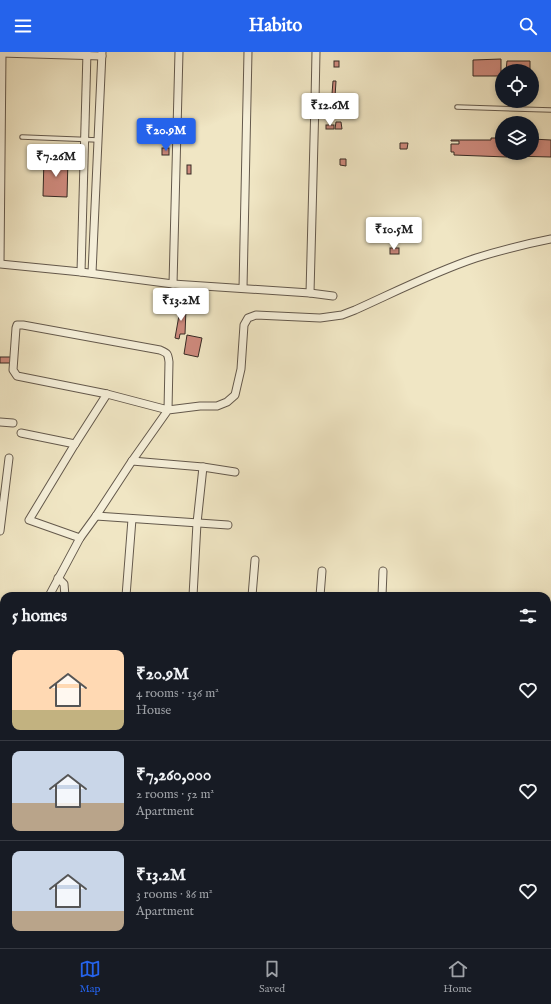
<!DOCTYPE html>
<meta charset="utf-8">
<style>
:root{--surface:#171b24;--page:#242831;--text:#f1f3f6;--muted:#9ea1a6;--line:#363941;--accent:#2563eb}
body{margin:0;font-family:"IM FELL English",serif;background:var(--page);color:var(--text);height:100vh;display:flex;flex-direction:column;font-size:15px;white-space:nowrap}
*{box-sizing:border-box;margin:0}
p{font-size:13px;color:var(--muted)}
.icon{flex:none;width:22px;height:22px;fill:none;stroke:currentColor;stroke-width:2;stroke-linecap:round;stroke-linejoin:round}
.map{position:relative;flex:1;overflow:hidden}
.details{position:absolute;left:0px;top:540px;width:551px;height:356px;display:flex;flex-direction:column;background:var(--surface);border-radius:12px 12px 0 0;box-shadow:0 2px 6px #0003}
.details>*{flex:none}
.tools{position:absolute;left:495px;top:12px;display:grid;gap:8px}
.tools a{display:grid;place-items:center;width:44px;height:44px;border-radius:50%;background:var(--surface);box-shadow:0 2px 6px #0003;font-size:20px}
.price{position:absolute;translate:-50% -34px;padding:0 9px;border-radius:4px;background:#fff;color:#222;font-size:13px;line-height:26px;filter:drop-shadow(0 1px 2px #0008)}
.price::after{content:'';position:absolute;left:50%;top:24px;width:12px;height:9px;margin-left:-6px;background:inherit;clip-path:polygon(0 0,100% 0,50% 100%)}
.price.on{background:var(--accent);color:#fff}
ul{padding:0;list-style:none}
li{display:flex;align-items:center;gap:12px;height:100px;padding:0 12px}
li+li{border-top:1px solid var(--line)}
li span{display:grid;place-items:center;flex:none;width:112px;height:80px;border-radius:8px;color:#555}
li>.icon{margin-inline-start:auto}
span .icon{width:48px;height:48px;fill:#fffc;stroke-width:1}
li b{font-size:17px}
h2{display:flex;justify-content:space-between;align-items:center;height:48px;padding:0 12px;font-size:17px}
header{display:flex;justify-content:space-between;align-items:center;height:52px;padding:0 12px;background:var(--accent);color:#fff;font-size:18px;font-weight:700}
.tabs{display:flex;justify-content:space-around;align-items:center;height:56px;border-top:1px solid var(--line);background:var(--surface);font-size:11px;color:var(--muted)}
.tabs a{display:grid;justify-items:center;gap:2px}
.tabs .on{color:var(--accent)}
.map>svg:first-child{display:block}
.building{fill:#ce8a7d;stroke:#362a24}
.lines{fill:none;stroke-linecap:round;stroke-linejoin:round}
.service-casing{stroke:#64594c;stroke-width:5.5}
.minor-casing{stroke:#64594c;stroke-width:9}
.tertiary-casing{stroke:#64594c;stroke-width:11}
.service{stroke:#f5efd9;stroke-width:3.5}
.minor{stroke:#f5efd9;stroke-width:7}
.tertiary{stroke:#f5efd9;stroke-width:9}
</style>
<header><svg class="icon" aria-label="menu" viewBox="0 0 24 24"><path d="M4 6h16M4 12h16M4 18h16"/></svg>Habito<svg class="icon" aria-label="search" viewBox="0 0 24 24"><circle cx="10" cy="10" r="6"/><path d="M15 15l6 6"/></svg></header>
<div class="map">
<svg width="551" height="896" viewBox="0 0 551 896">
<rect width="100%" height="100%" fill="#f0e6c4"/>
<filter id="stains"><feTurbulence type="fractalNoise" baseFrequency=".005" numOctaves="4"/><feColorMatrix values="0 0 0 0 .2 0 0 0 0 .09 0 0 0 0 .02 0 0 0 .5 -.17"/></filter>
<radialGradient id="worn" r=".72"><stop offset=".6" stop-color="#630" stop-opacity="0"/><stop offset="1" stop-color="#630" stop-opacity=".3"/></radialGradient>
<g class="building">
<path d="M501,7V24H473V8Z"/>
<rect x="334" y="9" width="5" height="6"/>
<path d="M507,9H530V19H506Z"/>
<path d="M333,29H336L335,45H328V42H332Z"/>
<path d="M506,67H521V71H507Z"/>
<path d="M336,70H341L342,77H335Z"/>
<rect x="326" y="73" width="8" height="4"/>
<path d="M491,86H502V101H510V102H507V105L454,103V100H451V92H459V89H451V88H491Z"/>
<path d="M532,87L551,88V105L511,104V101H532Z"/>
<path d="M400,91H408L407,97H400Z"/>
<rect x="162" y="96" width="7" height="7"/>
<path d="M44,106L68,107L67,145L43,144Z"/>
<path d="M340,107H346V114L340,113Z"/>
<rect x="187" y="113" width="4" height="9"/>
<rect x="390" y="196" width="9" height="6"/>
<path d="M181,252H186V257L185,282H180L179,287L175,286Z"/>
<path d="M187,283L202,286L198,305L184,302Z"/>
<rect x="0" y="305" width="11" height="6"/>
<path d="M2,570L4,571V587L0,586Z"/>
<path d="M0,762L4,763V773L0,772Z"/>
</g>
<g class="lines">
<g class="service-casing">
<g id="service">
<path d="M457,55L551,58"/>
<path d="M22,85L98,88"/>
</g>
</g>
<g class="minor-casing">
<g id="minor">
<path d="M0,1L102,4"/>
<path d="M0,211L2,1"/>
<path d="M0,212L81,220L173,232L310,241L333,244"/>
<path d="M81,220L87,0"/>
<path d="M92,221L102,0"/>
<path d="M173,232L179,0"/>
<path d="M243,236L248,0"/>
<path d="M310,241L315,49L316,0"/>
<path d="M17,273H23L160,298C167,301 168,301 169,310L168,358L107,342L17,324L13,318L16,276Z"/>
<path d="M0,370L13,371"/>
<path d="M21,381L75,392"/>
<path d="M132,409L203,415L235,420"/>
<path d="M96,464L228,473"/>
<path d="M0,479L9,406"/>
<path d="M80,486L29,468L75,392L107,342"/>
<path d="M58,526L64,532L65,544"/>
<path d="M49,544L80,486L96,464L132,409L168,358L200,354H217L227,350L235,343L241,317L244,273L248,266L256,263L320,266L342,263L355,258C395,240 434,220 476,206C501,198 526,192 551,187"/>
<path d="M126,544L132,467"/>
<path d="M193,544L197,471L203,415"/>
<path d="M252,544L255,508"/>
<path d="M320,544L322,519"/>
<path d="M382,544L383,519"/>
<path d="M0,643L4,635"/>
<path d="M0,795V789"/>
<path d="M51,896L52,892"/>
<path d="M106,896V892"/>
<path d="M158,896L159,892"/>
<path d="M210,896V892"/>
</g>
</g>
<g class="tertiary-casing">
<g id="tertiary">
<path d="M547,673L551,600"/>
<path d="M530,896L531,892"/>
</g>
</g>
<use href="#service" class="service"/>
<use href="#minor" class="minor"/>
<use href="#tertiary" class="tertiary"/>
</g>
<rect width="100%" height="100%" filter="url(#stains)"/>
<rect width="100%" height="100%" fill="url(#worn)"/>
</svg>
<div class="tools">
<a><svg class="icon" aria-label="locate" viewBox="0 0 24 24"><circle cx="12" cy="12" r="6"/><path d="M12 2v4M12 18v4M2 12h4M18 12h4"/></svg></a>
<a><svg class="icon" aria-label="layers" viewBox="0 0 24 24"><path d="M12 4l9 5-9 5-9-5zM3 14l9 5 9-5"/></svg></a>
</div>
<b class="price" style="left:330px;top:75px">₹12.6M</b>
<b class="price on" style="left:166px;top:100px">₹20.9M</b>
<b class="price" style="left:56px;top:126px">₹7.26M</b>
<b class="price" style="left:394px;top:199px">₹10.5M</b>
<b class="price" style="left:181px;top:270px">₹13.2M</b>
<section class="details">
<h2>5 homes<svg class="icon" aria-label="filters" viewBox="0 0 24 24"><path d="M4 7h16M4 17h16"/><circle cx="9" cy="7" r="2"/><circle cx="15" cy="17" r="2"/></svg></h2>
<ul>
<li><span style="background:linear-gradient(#ffd9b3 75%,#c2b280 0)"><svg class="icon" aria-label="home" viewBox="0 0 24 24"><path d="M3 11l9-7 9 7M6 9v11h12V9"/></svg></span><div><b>₹20.9M</b><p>4 rooms · 136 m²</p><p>House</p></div><svg class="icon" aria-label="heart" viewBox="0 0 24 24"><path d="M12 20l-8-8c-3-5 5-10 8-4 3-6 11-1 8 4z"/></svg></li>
<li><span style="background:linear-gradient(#c9d6e8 65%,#b9a48a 0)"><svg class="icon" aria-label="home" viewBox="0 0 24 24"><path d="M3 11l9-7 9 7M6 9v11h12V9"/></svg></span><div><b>₹7,260,000</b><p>2 rooms · 52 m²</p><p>Apartment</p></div><svg class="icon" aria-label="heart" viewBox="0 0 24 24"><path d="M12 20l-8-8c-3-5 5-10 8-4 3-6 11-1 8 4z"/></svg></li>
<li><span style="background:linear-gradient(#c9d6e8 75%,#b9a48a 0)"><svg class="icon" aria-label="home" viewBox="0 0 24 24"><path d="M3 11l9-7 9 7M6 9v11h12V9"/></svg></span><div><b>₹13.2M</b><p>3 rooms · 86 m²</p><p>Apartment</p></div><svg class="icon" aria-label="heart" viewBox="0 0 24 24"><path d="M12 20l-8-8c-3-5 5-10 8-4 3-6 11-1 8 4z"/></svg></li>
</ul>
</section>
</div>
<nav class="tabs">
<a class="on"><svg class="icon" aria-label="map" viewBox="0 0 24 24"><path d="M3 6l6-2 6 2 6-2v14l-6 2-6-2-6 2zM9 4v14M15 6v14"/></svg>Map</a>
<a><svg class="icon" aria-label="saved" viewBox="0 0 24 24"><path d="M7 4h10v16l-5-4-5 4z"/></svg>Saved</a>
<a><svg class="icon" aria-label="home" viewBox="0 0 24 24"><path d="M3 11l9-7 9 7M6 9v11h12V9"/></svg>Home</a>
</nav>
